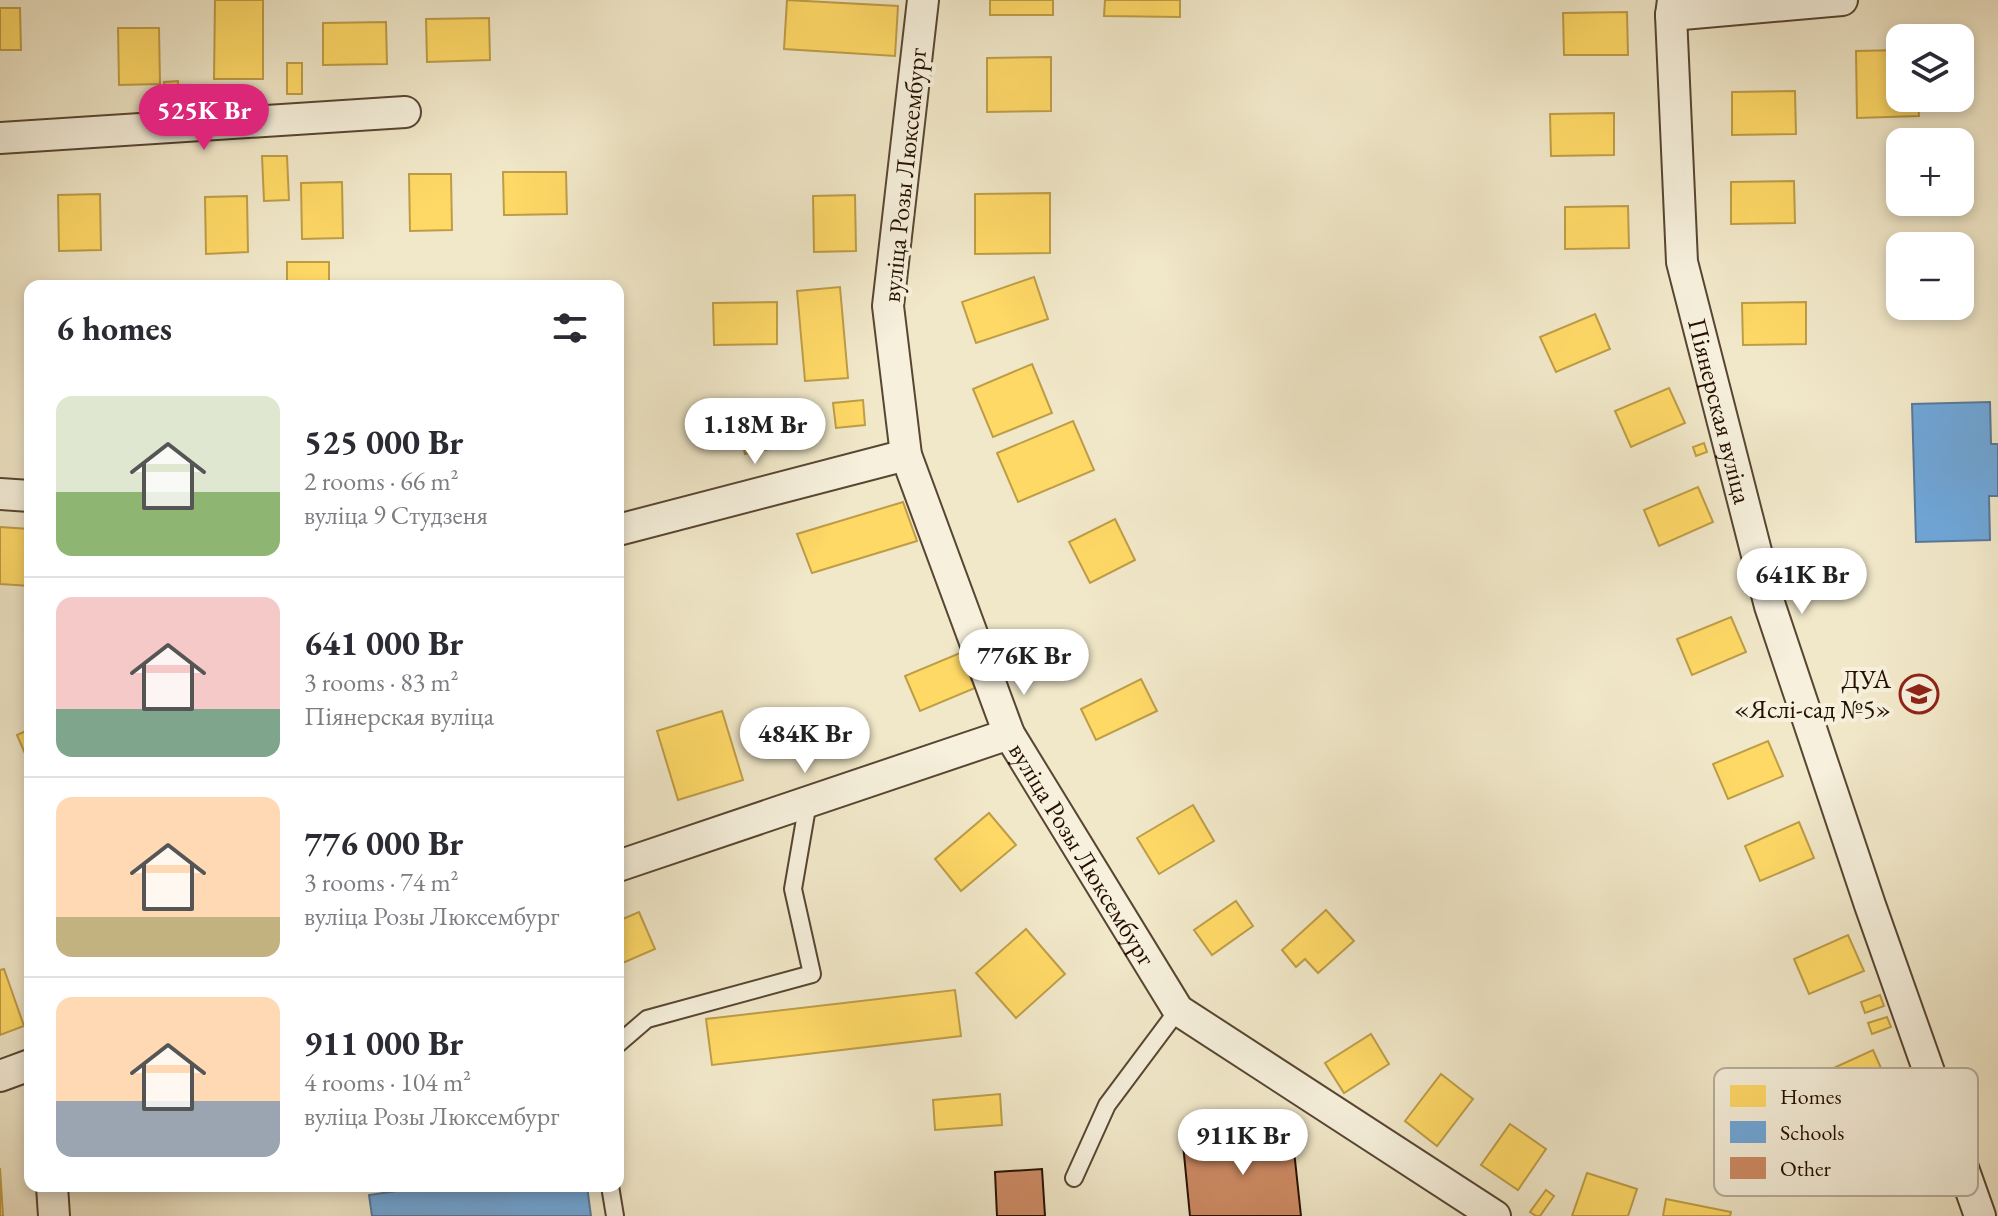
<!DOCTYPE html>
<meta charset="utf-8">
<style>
:root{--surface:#fff;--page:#f2f2f3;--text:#2b2b33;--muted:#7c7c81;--line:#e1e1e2;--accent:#db2777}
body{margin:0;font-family:"EB Garamond",serif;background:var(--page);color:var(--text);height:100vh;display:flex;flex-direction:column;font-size:30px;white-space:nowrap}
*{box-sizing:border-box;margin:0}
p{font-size:26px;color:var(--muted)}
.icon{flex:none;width:44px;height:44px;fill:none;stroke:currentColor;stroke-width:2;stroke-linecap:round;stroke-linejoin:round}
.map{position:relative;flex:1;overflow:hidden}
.side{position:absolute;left:24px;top:280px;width:600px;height:912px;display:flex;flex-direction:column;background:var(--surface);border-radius:16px;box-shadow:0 4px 12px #0003}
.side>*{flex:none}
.buttons{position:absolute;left:1886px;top:24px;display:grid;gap:16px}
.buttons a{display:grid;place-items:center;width:88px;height:88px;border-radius:16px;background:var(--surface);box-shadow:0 4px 12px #0003;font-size:40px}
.price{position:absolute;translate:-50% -68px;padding:0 18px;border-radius:28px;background:#fff;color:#222;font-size:26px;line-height:52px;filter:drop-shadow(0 2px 4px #0008)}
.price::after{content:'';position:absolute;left:50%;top:48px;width:24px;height:18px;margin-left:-12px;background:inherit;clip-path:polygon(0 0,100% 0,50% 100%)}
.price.selected{background:var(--accent);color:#fff}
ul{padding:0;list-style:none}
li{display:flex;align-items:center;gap:24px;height:200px;padding:0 32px}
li+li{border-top:2px solid var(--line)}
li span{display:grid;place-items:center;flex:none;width:224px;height:160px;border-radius:16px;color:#555}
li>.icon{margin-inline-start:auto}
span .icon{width:96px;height:96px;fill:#fffc;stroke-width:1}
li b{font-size:34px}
h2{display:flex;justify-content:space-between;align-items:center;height:96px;padding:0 32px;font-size:34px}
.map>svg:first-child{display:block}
.homes{fill:#ffd966;stroke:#be9d47;stroke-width:2}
.schools{fill:#6fa8dc;stroke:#597a9a;stroke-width:2}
.building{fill:#ce8b65;stroke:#251000;stroke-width:2}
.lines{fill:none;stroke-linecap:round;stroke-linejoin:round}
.service-casing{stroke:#584632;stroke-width:20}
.minor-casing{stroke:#584632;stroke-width:34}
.service{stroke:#f6f0dc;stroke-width:16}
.minor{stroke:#f6f0dc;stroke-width:30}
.labels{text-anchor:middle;stroke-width:8;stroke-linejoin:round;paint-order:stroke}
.street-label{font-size:26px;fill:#251000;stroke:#f6f0dc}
.poi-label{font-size:26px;fill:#251000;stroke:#f6f0dc;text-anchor:end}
.key{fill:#f6f0dc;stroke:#b7ad9a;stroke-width:2}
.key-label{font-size:22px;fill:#251000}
</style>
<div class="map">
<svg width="1998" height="1216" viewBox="0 0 1998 1216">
<rect width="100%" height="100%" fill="#f1e8c9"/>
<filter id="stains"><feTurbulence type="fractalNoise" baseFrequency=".0025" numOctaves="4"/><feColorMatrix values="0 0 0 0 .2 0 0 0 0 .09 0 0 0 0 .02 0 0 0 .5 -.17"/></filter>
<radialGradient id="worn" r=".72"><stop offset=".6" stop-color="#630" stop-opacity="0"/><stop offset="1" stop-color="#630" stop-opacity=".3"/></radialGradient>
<g class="homes">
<path d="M215,0H263V79H214Z"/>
<path d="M787,0L898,6L895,56L784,49Z"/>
<rect x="990" y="0" width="63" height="15"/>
<path d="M1105,0H1180V17L1104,16Z"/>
<path d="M0,8H20L21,50H0Z"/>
<path d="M1627,12L1628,55H1564L1563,13Z"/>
<path d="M489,18L490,60L427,62L426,19Z"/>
<path d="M386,22L387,64L323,65V23Z"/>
<path d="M118,28H159L160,84L119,85Z"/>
<path d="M1900,50V98H1918L1919,116L1857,118L1856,51Z"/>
<path d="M1051,57V111L987,112V58Z"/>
<rect x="287" y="63" width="15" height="31"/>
<path d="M178,81L179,98H165L164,82Z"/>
<path d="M1795,91L1796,134L1732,135V92Z"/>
<path d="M1614,113V155L1551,156L1550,114Z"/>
<path d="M262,156H287L289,200L264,201Z"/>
<path d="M503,172H566L567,214L504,215Z"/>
<path d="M409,174H451L452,230L410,231Z"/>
<path d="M1794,181L1795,223L1731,224V182Z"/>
<path d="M342,182L343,238L302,239L301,183Z"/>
<path d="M1050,193V253L975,254V194Z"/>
<path d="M100,194L101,250L59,251L58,195Z"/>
<path d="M855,195L856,251L814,252L813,196Z"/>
<path d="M247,196L248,252L206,254L205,197Z"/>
<path d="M1628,206L1629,248L1565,249V207Z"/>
<rect x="287" y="262" width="42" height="24"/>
<path d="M1034,277L1048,319L976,343L962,302Z"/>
<path d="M840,287L848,378L805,381L797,291Z"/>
<path d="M777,302V344L714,345L713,303Z"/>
<path d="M1806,302V344L1743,345L1742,303Z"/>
<path d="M1595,314L1610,349L1556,372L1540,337Z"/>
<path d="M1032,364L1052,413L993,437L973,389Z"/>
<path d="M1669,388L1685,423L1631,447L1615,411Z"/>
<path d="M795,399L804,442L745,454L736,411Z"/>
<path d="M863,400L865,425L836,428L833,403Z"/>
<path d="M1073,421L1094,470L1018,502L997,453Z"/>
<path d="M1704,443L1707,452L1696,456L1693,447Z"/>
<path d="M1698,487L1713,522L1659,546L1644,510Z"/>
<path d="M903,502L917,541L812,573L797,534Z"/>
<path d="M1115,519L1135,560L1090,583L1069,542Z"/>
<path d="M0,527L30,529V586L0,584Z"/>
<path d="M1731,617L1746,652L1692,675L1677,639Z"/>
<path d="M960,653L975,688L920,711L905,676Z"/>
<path d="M1141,679L1157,711L1096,740L1081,709Z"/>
<path d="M722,711L743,780L678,800L657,731Z"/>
<path d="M30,729V765L17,735Z"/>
<path d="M1768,741L1783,776L1728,799L1713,764Z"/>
<path d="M1193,805L1214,841L1159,874L1137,838Z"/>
<path d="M989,813L1016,845L961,891L935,859Z"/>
<path d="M1799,822L1814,858L1760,881L1745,846Z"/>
<path d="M1236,901L1253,926L1212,955L1194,930Z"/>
<path d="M1326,910L1354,941L1318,973L1305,959L1296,967L1282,950Z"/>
<path d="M639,912L655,949L618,965V921Z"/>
<path d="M1026,929L1065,974L1016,1018L976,973Z"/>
<path d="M1848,935L1864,971L1809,994L1794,959Z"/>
<path d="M4,969L24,1026L0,1035V970Z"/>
<path d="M955,990L961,1036L712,1065L706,1019Z"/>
<path d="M1880,995L1884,1006L1865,1013L1861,1002Z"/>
<path d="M1887,1017L1891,1027L1872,1034L1868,1023Z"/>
<path d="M1371,1034L1389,1064L1344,1093L1325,1063Z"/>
<path d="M1873,1050L1896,1102L1850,1122L1827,1071Z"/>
<path d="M1441,1074L1473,1099L1437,1146L1405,1121Z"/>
<path d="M1000,1094L1002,1125L935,1130L933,1100Z"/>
<path d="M1510,1124L1546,1149L1518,1190L1481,1165Z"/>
<path d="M0,1168L3,1216H0Z"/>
<path d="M1587,1173L1637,1189L1628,1216H1572Z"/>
<path d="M1546,1190L1554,1196L1540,1216H1536L1530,1212Z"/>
<path d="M1666,1199L1731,1212L1730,1216H1663Z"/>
</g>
<g class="schools">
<path d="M1990,402L1991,444H1998V496H1989L1990,540L1916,542L1912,404Z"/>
<path d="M431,1186H587L591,1216H372L369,1195Z"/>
</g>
<g class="building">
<path d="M1292,1132L1301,1216H1190L1183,1144Z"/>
<path d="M1042,1169L1045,1216H997L995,1172Z"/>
</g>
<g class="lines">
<g class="service-casing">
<g id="service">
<path d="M618,1044L647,1019L812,974L793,889L808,802"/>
<path d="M1074,1178L1107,1105L1178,1010"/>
<path d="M610,1186L615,1216"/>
</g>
</g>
<g class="minor-casing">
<g id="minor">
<path id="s1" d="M923,0L888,306L906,455L1009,734L1178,1010L1495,1216"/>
<path id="s2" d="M1673,0L1671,15L1682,262L1770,606L1870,905L1980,1216"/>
<path d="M1671,15L1842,0"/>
<path d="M0,138L405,112"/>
<path d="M0,494L30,496"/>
<path d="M618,530L906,455"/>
<path d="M618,866L1009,734"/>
<path d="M0,1076L30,1065"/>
<path d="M52,1186L54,1216"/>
</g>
</g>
<use href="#service" class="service"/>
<use href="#minor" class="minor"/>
</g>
<defs>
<g id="school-ring" transform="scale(2)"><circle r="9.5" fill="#f6f0dc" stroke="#8f2418" stroke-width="1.5"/><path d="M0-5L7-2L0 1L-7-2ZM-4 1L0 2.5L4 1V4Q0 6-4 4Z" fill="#8f2418"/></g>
</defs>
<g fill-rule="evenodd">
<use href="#school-ring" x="1919" y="694"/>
</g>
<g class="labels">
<g class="street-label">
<text transform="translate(904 175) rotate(-84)" y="9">вуліца Розы Люксембург</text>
<text dy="9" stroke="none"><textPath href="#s2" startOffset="416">Піянерская вуліца</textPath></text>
<text dy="9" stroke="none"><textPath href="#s1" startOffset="896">вуліца Розы Люксембург</textPath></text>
</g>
<g class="poi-label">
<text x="1891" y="688">ДУА<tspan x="1891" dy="30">«Яслі-сад №5»</tspan></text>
</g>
</g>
<rect x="1714" y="1068" width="264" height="128" rx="12" class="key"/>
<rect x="1730" y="1085" width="36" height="22" fill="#ffd966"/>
<rect x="1730" y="1121" width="36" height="22" fill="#6fa8dc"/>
<rect x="1730" y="1157" width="36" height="22" fill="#ce8b65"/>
<g class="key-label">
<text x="1780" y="1104">Homes</text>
<text x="1780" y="1140">Schools</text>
<text x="1780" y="1176">Other</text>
</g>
<rect width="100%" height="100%" filter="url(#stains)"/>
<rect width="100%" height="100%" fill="url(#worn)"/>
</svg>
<div class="buttons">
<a><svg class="icon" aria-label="layers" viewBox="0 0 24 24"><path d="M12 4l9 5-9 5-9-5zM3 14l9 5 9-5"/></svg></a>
<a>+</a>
<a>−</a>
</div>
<b class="price selected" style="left:204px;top:152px">525K Br</b>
<b class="price" style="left:755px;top:466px">1.18M Br</b>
<b class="price" style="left:1802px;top:616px">641K Br</b>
<b class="price" style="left:1024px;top:697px">776K Br</b>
<b class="price" style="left:805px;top:775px">484K Br</b>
<b class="price" style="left:1243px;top:1177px">911K Br</b>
<section class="side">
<h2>6 homes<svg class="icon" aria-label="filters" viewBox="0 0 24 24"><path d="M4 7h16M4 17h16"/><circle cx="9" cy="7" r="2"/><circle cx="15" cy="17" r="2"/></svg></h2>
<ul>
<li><span style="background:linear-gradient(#dfe7d0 60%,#8fb573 0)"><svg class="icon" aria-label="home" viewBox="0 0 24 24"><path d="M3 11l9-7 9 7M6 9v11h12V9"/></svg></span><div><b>525 000 Br</b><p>2 rooms · 66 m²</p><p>вуліца 9 Студзеня</p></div></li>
<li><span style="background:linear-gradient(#f6c9c9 70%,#7fa58c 0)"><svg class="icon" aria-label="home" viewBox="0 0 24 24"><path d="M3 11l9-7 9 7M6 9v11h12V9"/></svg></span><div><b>641 000 Br</b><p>3 rooms · 83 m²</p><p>Піянерская вуліца</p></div></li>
<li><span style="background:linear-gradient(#ffd9b3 75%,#c2b280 0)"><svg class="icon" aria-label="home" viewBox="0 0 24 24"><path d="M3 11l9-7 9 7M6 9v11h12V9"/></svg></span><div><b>776 000 Br</b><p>3 rooms · 74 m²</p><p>вуліца Розы Люксембург</p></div></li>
<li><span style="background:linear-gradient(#ffd9b3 65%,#9aa5b1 0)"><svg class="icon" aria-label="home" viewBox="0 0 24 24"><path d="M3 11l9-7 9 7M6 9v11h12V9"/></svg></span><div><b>911 000 Br</b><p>4 rooms · 104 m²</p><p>вуліца Розы Люксембург</p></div></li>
</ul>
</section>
</div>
